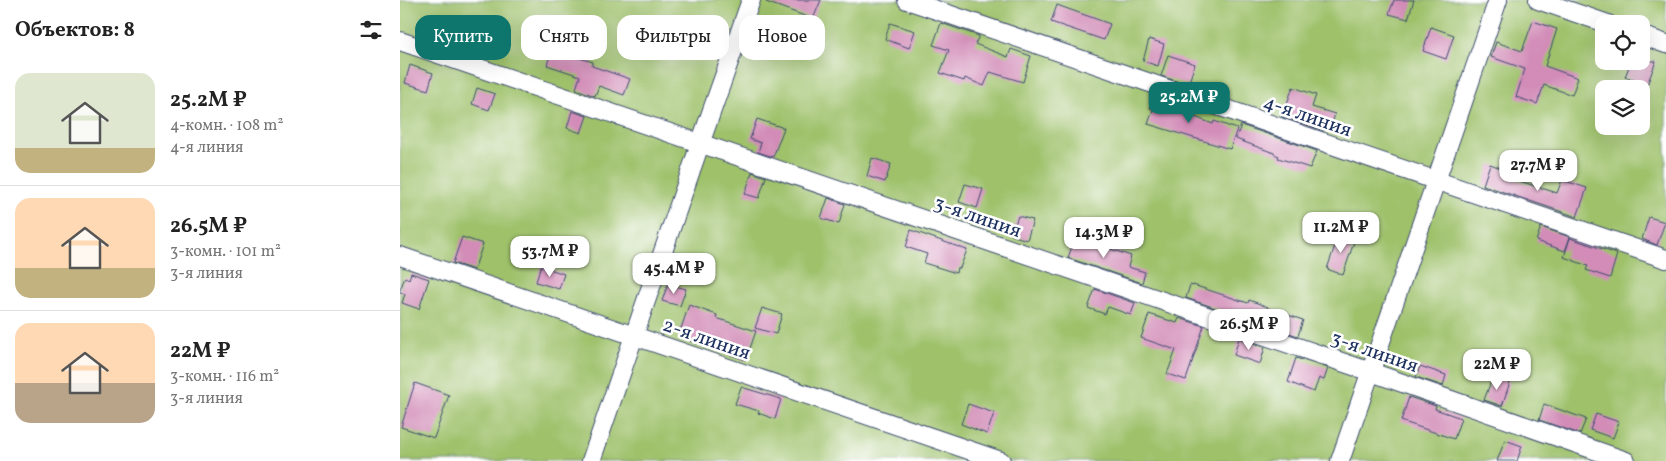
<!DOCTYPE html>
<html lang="ru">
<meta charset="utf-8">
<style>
:root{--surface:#fff;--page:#f2f2f2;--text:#222;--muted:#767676;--line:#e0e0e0;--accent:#0f766e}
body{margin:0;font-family:Vollkorn,serif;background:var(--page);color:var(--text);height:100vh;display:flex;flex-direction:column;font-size:19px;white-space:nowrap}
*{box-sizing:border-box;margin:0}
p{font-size:16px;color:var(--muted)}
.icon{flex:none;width:28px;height:28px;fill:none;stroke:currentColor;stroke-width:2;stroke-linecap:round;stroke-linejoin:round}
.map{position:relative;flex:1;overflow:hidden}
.drawer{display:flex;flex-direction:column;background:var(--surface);width:400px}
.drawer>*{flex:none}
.guide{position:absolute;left:15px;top:15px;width:475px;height:45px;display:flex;gap:10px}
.buttons{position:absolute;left:1195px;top:15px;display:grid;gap:10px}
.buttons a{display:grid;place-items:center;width:55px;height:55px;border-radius:10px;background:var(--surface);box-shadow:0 5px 20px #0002;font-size:25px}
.price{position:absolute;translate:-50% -42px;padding:0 11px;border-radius:10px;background:#fff;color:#222;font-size:16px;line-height:32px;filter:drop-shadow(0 1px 2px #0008)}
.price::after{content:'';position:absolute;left:50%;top:30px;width:15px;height:11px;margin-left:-8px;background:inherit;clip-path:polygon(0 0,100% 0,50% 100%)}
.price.active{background:var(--accent);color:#fff}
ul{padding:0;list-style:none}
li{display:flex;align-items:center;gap:15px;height:125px;padding:0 15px}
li+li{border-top:1px solid var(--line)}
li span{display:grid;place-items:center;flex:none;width:140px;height:100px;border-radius:15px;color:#555}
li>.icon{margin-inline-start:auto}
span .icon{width:60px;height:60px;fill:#fffc;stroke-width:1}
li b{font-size:21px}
h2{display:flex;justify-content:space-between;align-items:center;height:60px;padding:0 15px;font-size:21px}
.chip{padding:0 18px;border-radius:15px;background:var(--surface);box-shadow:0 5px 20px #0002;font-size:18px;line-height:45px}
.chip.active{background:var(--accent);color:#fff}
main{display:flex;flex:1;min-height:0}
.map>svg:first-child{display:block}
.green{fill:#9ec16b;stroke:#5c7864;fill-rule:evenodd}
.building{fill:#d28cb7}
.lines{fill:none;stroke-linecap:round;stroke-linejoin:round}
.street-casing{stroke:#3b4a6e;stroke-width:20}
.street{stroke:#fff;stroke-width:18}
.labels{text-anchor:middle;stroke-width:5;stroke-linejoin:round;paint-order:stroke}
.street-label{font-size:20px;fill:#1b2f5e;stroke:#fff}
</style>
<main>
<section class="drawer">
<h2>Объектов: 8<svg class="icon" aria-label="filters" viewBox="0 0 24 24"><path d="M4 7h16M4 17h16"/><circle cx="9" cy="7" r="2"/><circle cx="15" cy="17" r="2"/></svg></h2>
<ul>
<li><span style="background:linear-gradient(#dfe7d0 75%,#c2b280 0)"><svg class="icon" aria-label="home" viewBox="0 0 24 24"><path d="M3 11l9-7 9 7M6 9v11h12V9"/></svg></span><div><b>25.2M ₽</b><p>4-комн. · 108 m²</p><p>4-я линия</p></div></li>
<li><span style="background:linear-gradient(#ffd9b3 70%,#c2b280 0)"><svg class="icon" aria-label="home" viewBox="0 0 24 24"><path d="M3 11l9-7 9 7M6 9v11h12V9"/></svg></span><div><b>26.5M ₽</b><p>3-комн. · 101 m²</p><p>3-я линия</p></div></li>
<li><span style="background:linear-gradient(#ffd9b3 60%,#b9a48a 0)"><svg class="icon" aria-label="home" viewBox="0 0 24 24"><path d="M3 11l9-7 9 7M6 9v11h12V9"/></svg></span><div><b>22M ₽</b><p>3-комн. · 116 m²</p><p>3-я линия</p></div></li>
</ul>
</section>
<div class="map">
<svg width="1266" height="461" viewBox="0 0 1266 461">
<rect width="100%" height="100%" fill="#fff"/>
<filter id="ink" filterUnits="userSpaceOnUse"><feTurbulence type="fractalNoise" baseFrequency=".02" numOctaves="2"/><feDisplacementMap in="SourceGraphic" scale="10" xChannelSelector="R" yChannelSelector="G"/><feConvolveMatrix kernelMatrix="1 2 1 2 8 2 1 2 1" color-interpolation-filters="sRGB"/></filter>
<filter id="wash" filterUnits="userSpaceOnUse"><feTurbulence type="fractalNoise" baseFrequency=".0096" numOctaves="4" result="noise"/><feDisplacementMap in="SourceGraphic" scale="20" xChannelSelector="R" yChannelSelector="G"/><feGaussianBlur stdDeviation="1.12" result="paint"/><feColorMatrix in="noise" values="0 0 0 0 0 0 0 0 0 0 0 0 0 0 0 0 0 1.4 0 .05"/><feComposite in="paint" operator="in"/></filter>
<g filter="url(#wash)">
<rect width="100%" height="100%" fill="#f0e5c9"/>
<path class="green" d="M0,0H1266V461H0ZM1204,24H1241V61H1204ZM1204,89H1241V126H1204Z"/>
<g id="blocks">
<g class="building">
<path d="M367,0H421L413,19L366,2Z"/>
<path d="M994,0H1014L1008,19L989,14Z"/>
<path d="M657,5L710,24L704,40L651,22Z"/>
<path d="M1133,21L1157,29L1145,66L1178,78L1172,95L1144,85L1137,104L1116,97L1125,69L1091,57L1096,42L1122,51Z"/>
<path d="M490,23L515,31L509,48L485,39Z"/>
<path d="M541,23L579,36L575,44L608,57L611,49L631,56L623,82L590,72L584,86L565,78L564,81L540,73L549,50L533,45Z"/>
<path d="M1031,27L1054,35L1046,59L1023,51Z"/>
<path d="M749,39L764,44L758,66L743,61Z"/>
<path d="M153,45L175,52L173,56L193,62L192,66L230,79L224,95L199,86L195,96L176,89L180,76L147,65Z"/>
<path d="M768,55L795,64L788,85L761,76Z"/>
<path d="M1231,61H1256L1247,85L1225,77Z"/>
<path d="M10,65L33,73L28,90L5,83Z"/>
<path d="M893,87L916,95L912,107L935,114L930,130L925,128L924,131L882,117Z"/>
<path d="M77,88L95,94L89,110L72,104Z"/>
<path d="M754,96L781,105L780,109L782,110V112L813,124L814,121L837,129L830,149L748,124L753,110L750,108Z"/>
<path d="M172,111L187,116L181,133L167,128Z"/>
<path d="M357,119L384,128L373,157L358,152L361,143L350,139Z"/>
<path d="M841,125L917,151L910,168L878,158L879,156L874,154V153L836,139Z"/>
<path d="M472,158L491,164L485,182L467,176Z"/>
<path d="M1090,164L1112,172L1110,178L1157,193L1162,180L1187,188L1177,217L1083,185Z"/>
<path d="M352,172L366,177L359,198L345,194Z"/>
<path d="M565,184L583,189L577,208L559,202Z"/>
<path d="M428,198L445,204L439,224L421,218Z"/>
<path d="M618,216L633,220L627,240L611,235Z"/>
<path d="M1249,217L1265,222L1257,245L1242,239Z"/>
<path d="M1141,227L1170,237L1165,251L1136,241Z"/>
<path d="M511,230L567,250L560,268H557L556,273L524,263L527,254L506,247Z"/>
<path d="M939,234L955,239L943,275L927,269Z"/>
<path d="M62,237L83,244L74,270L53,263Z"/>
<path d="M675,237L731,256L728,267L745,272L742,283L668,258Z"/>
<path d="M1170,238L1217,254L1210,278L1186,270L1188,266L1164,257Z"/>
<path d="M141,266L164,274L159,289L136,282Z"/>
<path d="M11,273L29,279L19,309L2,303L5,294L0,292V290L5,277L9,279Z"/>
<path d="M268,284L286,289L280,306L262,301Z"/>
<path d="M790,285L793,286V285L848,303L849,300L868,307L867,308L903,320L898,336L786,298Z"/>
<path d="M695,289L735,303L731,315L708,307L705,314L688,308Z"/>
<path d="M289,305L317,315L316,318L356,331L346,360L278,337Z"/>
<path d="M362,308L382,314L376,334L355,328Z"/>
<path d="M749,314L777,323L779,318L804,326L786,380L767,374L776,350L741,338Z"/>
<path d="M839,338L865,347L860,364L834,355Z"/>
<path d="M896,358L928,368L924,380L919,378L914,392L888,382Z"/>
<path d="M1020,366L1046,375L1043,386L1016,377Z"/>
<path d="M1093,376L1110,382L1102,406L1084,400Z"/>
<path d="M15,383L49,395L34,438L1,427Z"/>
<path d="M341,387L381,399L375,419L358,413L359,411L335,404Z"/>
<path d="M1009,397L1036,406L1035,409L1061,418L1054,439L1001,421Z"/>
<path d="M568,404L594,413L587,434L561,424Z"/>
<path d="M1144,404L1186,419L1180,434L1139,420Z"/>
<path d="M1196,414L1219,422L1213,438L1190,430Z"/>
<path d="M1105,440L1122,446L1117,461H1097Z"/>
</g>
</g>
</g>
<g filter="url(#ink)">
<use href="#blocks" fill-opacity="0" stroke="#3b4a6e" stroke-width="1"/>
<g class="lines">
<g class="street-casing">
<g id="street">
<path d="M507,0L1266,259"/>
<path d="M1138,0L1208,24"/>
<path d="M1241,35L1266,44"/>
<path d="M0,41L971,372L1226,461"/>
<path d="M0,256L601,461"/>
<path d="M191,461L300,144L351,0"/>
<path d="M940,461L1098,0"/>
</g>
</g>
<use href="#street" class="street"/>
</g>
</g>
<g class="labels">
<g class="street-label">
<text transform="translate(908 115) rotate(19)" y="7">4-я линия</text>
<text transform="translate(578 216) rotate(19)" y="7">3-я линия</text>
<text transform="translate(307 338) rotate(19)" y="7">2-я линия</text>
<text transform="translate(975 351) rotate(19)" y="7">3-я линия</text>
</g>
</g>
</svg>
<div class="buttons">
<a><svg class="icon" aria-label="locate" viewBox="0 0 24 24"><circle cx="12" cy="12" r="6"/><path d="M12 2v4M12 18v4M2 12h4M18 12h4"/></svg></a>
<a><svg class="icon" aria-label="layers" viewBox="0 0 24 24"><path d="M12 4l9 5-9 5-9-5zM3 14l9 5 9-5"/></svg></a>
</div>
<b class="price active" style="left:789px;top:124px">25.2M ₽</b>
<b class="price" style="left:1138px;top:192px">27.7M ₽</b>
<b class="price" style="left:941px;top:254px">11.2M ₽</b>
<b class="price" style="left:704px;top:259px">14.3M ₽</b>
<b class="price" style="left:150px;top:278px">53.7M ₽</b>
<b class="price" style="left:274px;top:295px">45.4M ₽</b>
<b class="price" style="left:849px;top:351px">26.5M ₽</b>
<b class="price" style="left:1097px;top:391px">22M ₽</b>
<div class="guide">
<a class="chip active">Купить</a>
<a class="chip">Снять</a>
<a class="chip">Фильтры</a>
<a class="chip">Новое</a>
</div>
</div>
</main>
